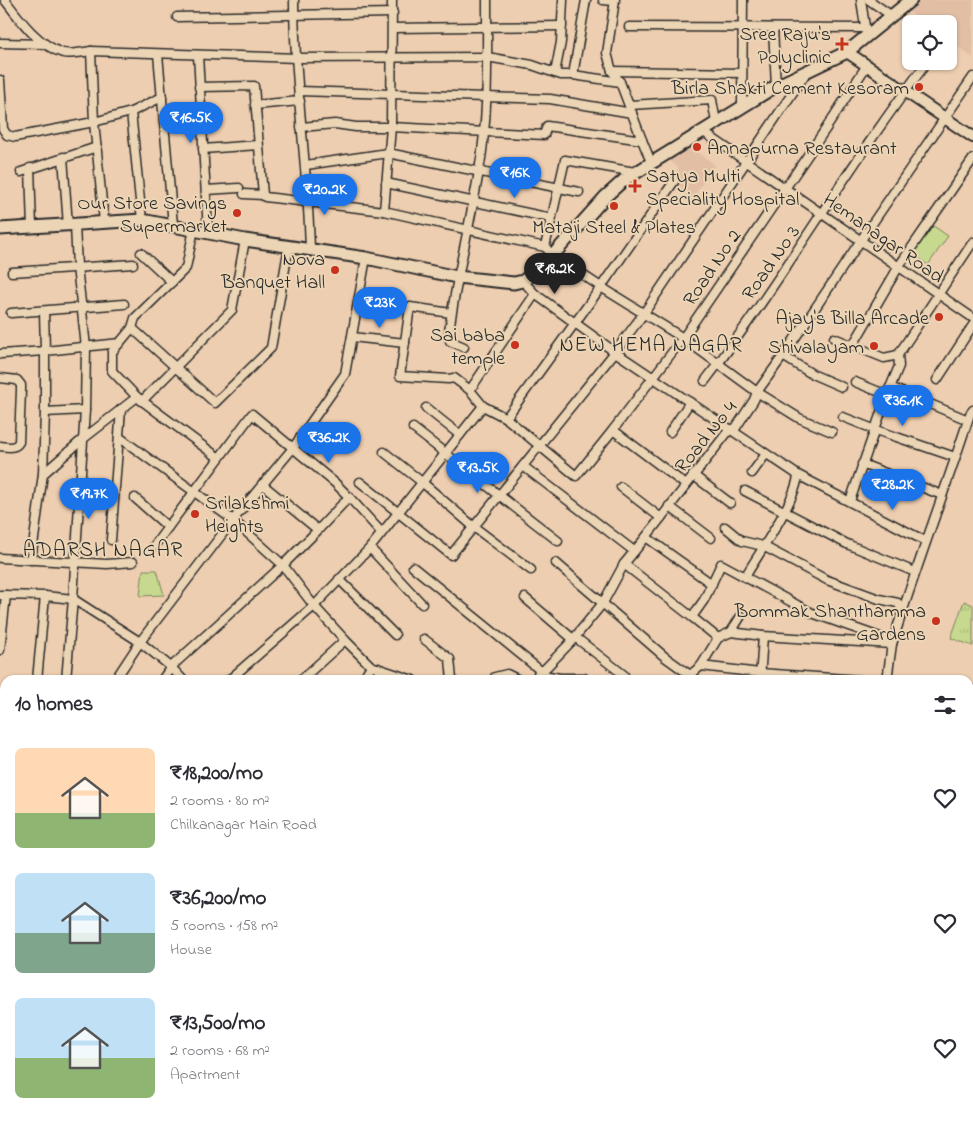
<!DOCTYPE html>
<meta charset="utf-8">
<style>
:root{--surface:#fff;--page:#f2f2f3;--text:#2b2b33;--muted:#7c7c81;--accent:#1a73e8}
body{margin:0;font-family:"Indie Flower",sans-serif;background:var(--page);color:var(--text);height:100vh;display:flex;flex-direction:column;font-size:19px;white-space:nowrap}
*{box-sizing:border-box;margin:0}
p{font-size:16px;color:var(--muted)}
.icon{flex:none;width:28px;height:28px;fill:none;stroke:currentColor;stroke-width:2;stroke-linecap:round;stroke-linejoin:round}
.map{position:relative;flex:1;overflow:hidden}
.panel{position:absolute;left:0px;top:675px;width:974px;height:446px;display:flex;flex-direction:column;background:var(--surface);border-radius:15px 15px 0 0;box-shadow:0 1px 4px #0004}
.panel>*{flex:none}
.fabs{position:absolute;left:902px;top:15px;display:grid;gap:10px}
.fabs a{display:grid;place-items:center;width:55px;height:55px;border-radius:8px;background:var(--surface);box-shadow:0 1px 4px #0004;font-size:25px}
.price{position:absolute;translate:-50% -42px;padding:0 11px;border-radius:18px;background:var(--accent);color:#fff;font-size:16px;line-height:32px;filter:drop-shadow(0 1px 2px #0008)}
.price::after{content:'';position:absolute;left:50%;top:30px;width:15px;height:11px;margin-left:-8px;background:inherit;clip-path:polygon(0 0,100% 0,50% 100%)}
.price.active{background:#222;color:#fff}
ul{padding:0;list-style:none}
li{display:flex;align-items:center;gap:15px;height:125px;padding:0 15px}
li span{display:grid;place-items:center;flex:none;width:140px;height:100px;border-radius:8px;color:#555}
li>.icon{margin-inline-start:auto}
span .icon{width:60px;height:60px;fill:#fffc;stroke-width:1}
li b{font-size:21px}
h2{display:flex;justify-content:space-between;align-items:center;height:60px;padding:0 15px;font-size:21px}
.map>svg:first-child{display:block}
.built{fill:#e2bfa4}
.grass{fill:url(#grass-tufts);stroke:#79825c}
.park{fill:#c7d98e;stroke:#79825c}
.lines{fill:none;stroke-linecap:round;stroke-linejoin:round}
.minor-casing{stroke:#2b2b2b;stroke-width:11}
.tertiary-casing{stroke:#2b2b2b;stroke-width:14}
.secondary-casing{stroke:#2b2b2b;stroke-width:15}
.minor{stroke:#ecd5b5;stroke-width:8}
.tertiary{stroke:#ecd5b5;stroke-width:10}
.secondary{stroke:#ecd5b5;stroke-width:11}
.poi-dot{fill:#c8321e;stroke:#ecd5b5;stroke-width:2}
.labels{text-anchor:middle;stroke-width:4;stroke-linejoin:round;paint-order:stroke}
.poi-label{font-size:20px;fill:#2b2b2b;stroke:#ecd5b5;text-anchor:end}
.street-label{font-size:20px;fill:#2b2b2b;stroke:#ecd5b5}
.neighbourhood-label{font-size:21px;letter-spacing:1px;fill:#2b2b2b;stroke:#ecd5b5}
</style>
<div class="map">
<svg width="973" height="1121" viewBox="0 0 973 1121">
<defs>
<pattern id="grass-tufts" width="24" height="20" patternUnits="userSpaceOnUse" patternTransform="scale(1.25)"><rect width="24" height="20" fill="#c7d98e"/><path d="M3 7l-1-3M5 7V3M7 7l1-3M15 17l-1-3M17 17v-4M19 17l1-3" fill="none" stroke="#abba7b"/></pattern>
</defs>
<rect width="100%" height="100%" fill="#eeceb0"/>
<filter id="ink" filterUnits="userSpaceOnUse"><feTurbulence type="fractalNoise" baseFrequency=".02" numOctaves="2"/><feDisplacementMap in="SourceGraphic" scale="10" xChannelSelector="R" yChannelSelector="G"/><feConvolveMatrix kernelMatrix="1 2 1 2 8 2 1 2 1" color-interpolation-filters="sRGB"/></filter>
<g filter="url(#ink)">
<g class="built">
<path d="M921,0H973V58L949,40V24H926L908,11Z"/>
<path d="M690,146L715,165L692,199L670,185L671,180L679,168L668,159Z"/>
</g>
<path class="grass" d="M964,601L973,605V646L951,638Z"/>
<g class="park">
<path d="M932,225L948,236L928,265L912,253Z"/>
<path d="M143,570H157L164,595L140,596Z"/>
</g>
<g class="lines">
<g class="minor-casing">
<g id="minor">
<path d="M5,0C20,20 38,45 63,53C71,55 82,52 91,51L297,58L487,57L532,65L555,73L561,42L563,0"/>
<path d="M294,0C294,83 308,166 310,250"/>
<path d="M586,0L573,75L620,82"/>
<path d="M603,0L614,1"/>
<path d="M615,0L607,53L612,71L620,82L642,140L651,162"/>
<path d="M861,0L866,33"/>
<path d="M869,0L892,16"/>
<path d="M177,17L393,13"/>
<path d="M629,27L865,28"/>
<path d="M393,28L562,26"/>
<path d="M773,28L776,86"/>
<path d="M0,43L44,44"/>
<path d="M91,51L94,122L104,222"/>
<path d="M158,54L173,225"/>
<path d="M198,55L208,232"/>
<path d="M612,71L742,73"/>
<path d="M555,73L561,75H573"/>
<path d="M0,80L3,129L7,135L15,137L94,122L131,112L162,97"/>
<path d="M199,87L254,86L263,195L265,197L384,211L545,247"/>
<path d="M299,91L550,99L632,113"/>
<path d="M255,105L300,101"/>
<path d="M630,105L712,100L716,122"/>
<path d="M742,106L743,0"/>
<path d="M131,112L142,220"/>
<path d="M301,127L335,124L356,127H391L544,135L547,126L642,140"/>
<path d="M702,131L973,318"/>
<path d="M203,149L258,145"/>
<path d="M63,157L68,226"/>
<path d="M306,165L388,153L579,192"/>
<path d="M30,168L32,228"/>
<path d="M21,172L97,147"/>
<path d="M635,172L565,160L545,247L553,255L601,287L683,338L757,392L799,418L832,432"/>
<path d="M386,183L551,218"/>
<path d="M206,190L239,188"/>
<path d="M244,194L263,195"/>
<path d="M384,211L391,127L392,0"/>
<path d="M194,229L186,268L135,318L132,328L112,352V371L137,397L219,458"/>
<path d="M141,253L172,282"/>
<path d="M12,272L133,264"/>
<path d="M523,281L535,294L615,352L644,313L806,73"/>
<path d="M11,313L124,304"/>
<path d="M451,313L410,307L400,376L448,379L454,378L470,390L483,406L506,418L576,476L613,430L683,338L825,130L867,65"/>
<path d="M132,328L215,403L271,348L289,246"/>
<path d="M352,337L405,343"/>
<path d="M834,338L884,358L898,355"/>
<path d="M853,345L899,266L973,159"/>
<path d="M464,347L450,341L449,332C456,278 470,225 479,171C489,115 487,57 487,0"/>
<path d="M1,354L45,351L44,311"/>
<path d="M783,356L812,374L842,387"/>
<path d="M0,378L17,380L21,385V390L19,442C15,449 7,447 0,446"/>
<path d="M937,380L973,325"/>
<path d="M705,381C784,278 849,164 928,61"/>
<path d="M855,382L887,395"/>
<path d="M890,387L968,420"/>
<path d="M470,390L535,294"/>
<path d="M142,401L232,310L245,240"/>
<path d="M426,408L460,435"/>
<path d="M45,412L85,410"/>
<path d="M843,417L876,430L955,457"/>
<path d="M506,418L601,287L675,180"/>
<path d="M413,428L558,541"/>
<path d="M613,430L686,485"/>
<path d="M670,432L690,402"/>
<path d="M119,437L233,520L283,565L314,606L345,640L371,666L413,680"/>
<path d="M384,452L423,483L474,527L531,570"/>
<path d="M862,464L942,495"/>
<path d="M523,466L634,551"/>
<path d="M752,473L766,454"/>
<path d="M43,474L83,439L137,397"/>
<path d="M693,475L730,503"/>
<path d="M360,482L451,555L615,352L798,475L925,541"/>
<path d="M262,484L318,530L349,497L381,532"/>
<path d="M621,487L661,518"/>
<path d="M80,491L114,493"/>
<path d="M745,491L847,544L915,572"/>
<path d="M135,498L168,527"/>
<path d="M850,501L887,395L899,366L898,355L973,242"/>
<path d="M669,506L711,538"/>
<path d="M725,527L742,541L763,546L827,580L879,599L898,603L902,610"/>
<path d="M646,537L712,584"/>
<path d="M111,540L121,409"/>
<path d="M154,546L252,414L335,483L349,497"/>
<path d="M370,548L422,604"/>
<path d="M0,558L107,564L133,562"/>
<path d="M31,560L43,474L45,412V351L120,343"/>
<path d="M556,563L665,657L690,675"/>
<path d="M624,564L692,617"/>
<path d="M413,567L541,671"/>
<path d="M745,577C759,553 796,501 798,475"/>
<path d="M339,579L395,635"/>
<path d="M0,595L45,596L73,599L140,642L171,667L183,680"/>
<path d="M525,598L573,639"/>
<path d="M731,632L763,636L892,644C916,567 945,491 970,414L973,410"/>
<path d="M575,637L624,675"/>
<path d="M718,638L692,617L704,600L721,564L812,613L891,641"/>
<path d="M424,639L450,659L452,680"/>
<path d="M0,650L6,595"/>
<path d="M701,666L760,673L860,680"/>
<path d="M378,668L380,680"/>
<path d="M538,674L560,678H584L587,680"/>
<path d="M37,680L45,596"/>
<path d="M66,680L73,599L85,410L86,347L77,267L75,225"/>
<path d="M115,680L140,642L233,520L293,448L345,374L366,258"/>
<path d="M162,680L171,667L283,565L318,530"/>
<path d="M229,680L314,606L370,548L483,406"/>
<path d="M301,680L345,640"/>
<path d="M362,680L371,666"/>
<path d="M495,680V677L507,674L519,680"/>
<path d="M534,680L571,642L603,603L624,564L646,537L730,429H735L754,400L757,392L783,356L861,240L973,77"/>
<path d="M689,680L690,675L701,666L718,638L731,632L741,616"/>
<path d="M760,680L763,636"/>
<path d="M887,680L892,644"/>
<path d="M969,690H973"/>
<path d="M969,740H973"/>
<path d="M0,741L5,742"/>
<path d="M0,819L5,752"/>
<path d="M969,835L973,825"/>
<path d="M969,864L973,866"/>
<path d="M0,868L5,869"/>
<path d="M969,914H973"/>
<path d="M0,974H5"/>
<path d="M969,1024L973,1025"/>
<path d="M0,1092H5"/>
<path d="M307,1116L308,1121"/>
<path d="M409,1116L410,1121"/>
<path d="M491,1116V1121"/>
<path d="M76,1121V1116"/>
<path d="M171,1121V1116"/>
<path d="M274,1121L279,1116"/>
</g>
</g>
<g class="tertiary-casing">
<g id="tertiary">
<path d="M847,52L973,137"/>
<path d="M969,757L973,750"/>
<path d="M848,1121V1116"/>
</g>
</g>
<g class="secondary-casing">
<path id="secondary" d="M0,229L142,220L245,240L366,258L457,277L514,283L523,281L535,272L553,255L606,196L624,180L776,86L847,52L911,0"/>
</g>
<use href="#minor" class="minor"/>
<use href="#tertiary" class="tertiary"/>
<use href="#secondary" class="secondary"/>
</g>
</g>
<g class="poi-dot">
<path d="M839.5 36.5h5v5h5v5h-5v5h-5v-5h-5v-5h5z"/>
<circle cx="919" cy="87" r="5"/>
<circle cx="697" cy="147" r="5"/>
<path d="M632.5 178.5h5v5h5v5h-5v5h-5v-5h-5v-5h5z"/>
<circle cx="614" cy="206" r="5"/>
<circle cx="237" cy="213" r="5"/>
<circle cx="335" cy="270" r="5"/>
<circle cx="939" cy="317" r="5"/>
<circle cx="515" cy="345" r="5"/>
<circle cx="874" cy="346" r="5"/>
<circle cx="195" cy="514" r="5"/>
<circle cx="936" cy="621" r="5"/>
</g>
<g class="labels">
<g class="poi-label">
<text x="831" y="40">Sree Raju's<tspan x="831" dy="23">Polyclinic</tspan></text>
<text x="909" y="94">Birla Shakti Cement Kesoram</text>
<text x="707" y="154" text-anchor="start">Annapurna Restaurant</text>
<text x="646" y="182" text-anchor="start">Satya Multi<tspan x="646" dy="23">Speciality Hospital</tspan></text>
<text x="227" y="209">Our Store Savings<tspan x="227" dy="23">Supermarket</tspan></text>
<text x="614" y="233" text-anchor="middle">Mataji Steel &amp; Plates</text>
<text x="325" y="265">Nova<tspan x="325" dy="23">Banquet Hall</tspan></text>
<text x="929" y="324">Ajay's Billa Arcade</text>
<text x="505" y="341">Sai baba<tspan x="505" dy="23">temple</tspan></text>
<text x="864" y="353">Shivalayam</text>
<text x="205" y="509" text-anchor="start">Srilakshmi<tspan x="205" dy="23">Heights</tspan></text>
<text x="926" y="617">Bommak Shanthamma<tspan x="926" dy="23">Gardens</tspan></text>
</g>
<g class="street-label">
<text transform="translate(884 237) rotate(35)" y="7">Hemanagar Road</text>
<text transform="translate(770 262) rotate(-55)" y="7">Road No 3</text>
<text transform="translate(711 267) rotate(-56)" y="7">Road No 2</text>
<text transform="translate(705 436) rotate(-51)" y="7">Road No 4</text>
</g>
<g class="neighbourhood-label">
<text x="651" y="351">NEW HEMA NAGAR</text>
<text x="103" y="556">ADARSH NAGAR</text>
</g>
</g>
</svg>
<div class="fabs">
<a><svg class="icon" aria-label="locate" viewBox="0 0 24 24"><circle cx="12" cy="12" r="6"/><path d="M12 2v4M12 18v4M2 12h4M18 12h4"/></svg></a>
</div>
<b class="price" style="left:191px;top:144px">₹16.5K</b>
<b class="price" style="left:515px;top:199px">₹16K</b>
<b class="price" style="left:325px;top:216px">₹20.2K</b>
<b class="price active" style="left:555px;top:295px">₹18.2K</b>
<b class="price" style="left:380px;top:329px">₹23K</b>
<b class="price" style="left:903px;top:427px">₹36.1K</b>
<b class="price" style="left:329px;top:464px">₹36.2K</b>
<b class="price" style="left:478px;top:494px">₹13.5K</b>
<b class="price" style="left:893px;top:511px">₹28.2K</b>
<b class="price" style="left:89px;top:520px">₹19.7K</b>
<section class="panel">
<h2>10 homes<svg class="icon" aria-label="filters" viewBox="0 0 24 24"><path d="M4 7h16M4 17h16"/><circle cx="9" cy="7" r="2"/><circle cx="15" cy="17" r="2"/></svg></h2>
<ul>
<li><span style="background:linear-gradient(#ffd9b3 65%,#8fb573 0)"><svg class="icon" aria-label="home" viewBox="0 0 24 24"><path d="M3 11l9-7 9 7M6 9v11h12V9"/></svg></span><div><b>₹18,200/mo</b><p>2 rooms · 80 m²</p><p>Chilkanagar Main Road</p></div><svg class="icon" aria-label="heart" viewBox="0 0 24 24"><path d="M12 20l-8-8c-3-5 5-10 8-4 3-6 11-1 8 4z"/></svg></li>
<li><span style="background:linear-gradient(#bfe0f5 60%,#7fa58c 0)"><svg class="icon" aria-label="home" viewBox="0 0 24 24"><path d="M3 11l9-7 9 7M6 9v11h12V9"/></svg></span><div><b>₹36,200/mo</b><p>5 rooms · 158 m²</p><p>House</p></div><svg class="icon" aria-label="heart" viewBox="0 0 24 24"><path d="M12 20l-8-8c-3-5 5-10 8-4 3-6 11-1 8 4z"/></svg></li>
<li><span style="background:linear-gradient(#bfe0f5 60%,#8fb573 0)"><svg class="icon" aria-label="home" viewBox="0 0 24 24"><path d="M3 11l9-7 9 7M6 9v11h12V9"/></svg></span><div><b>₹13,500/mo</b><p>2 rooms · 68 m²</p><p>Apartment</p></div><svg class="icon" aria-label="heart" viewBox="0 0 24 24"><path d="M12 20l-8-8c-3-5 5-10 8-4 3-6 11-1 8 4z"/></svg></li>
</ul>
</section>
</div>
